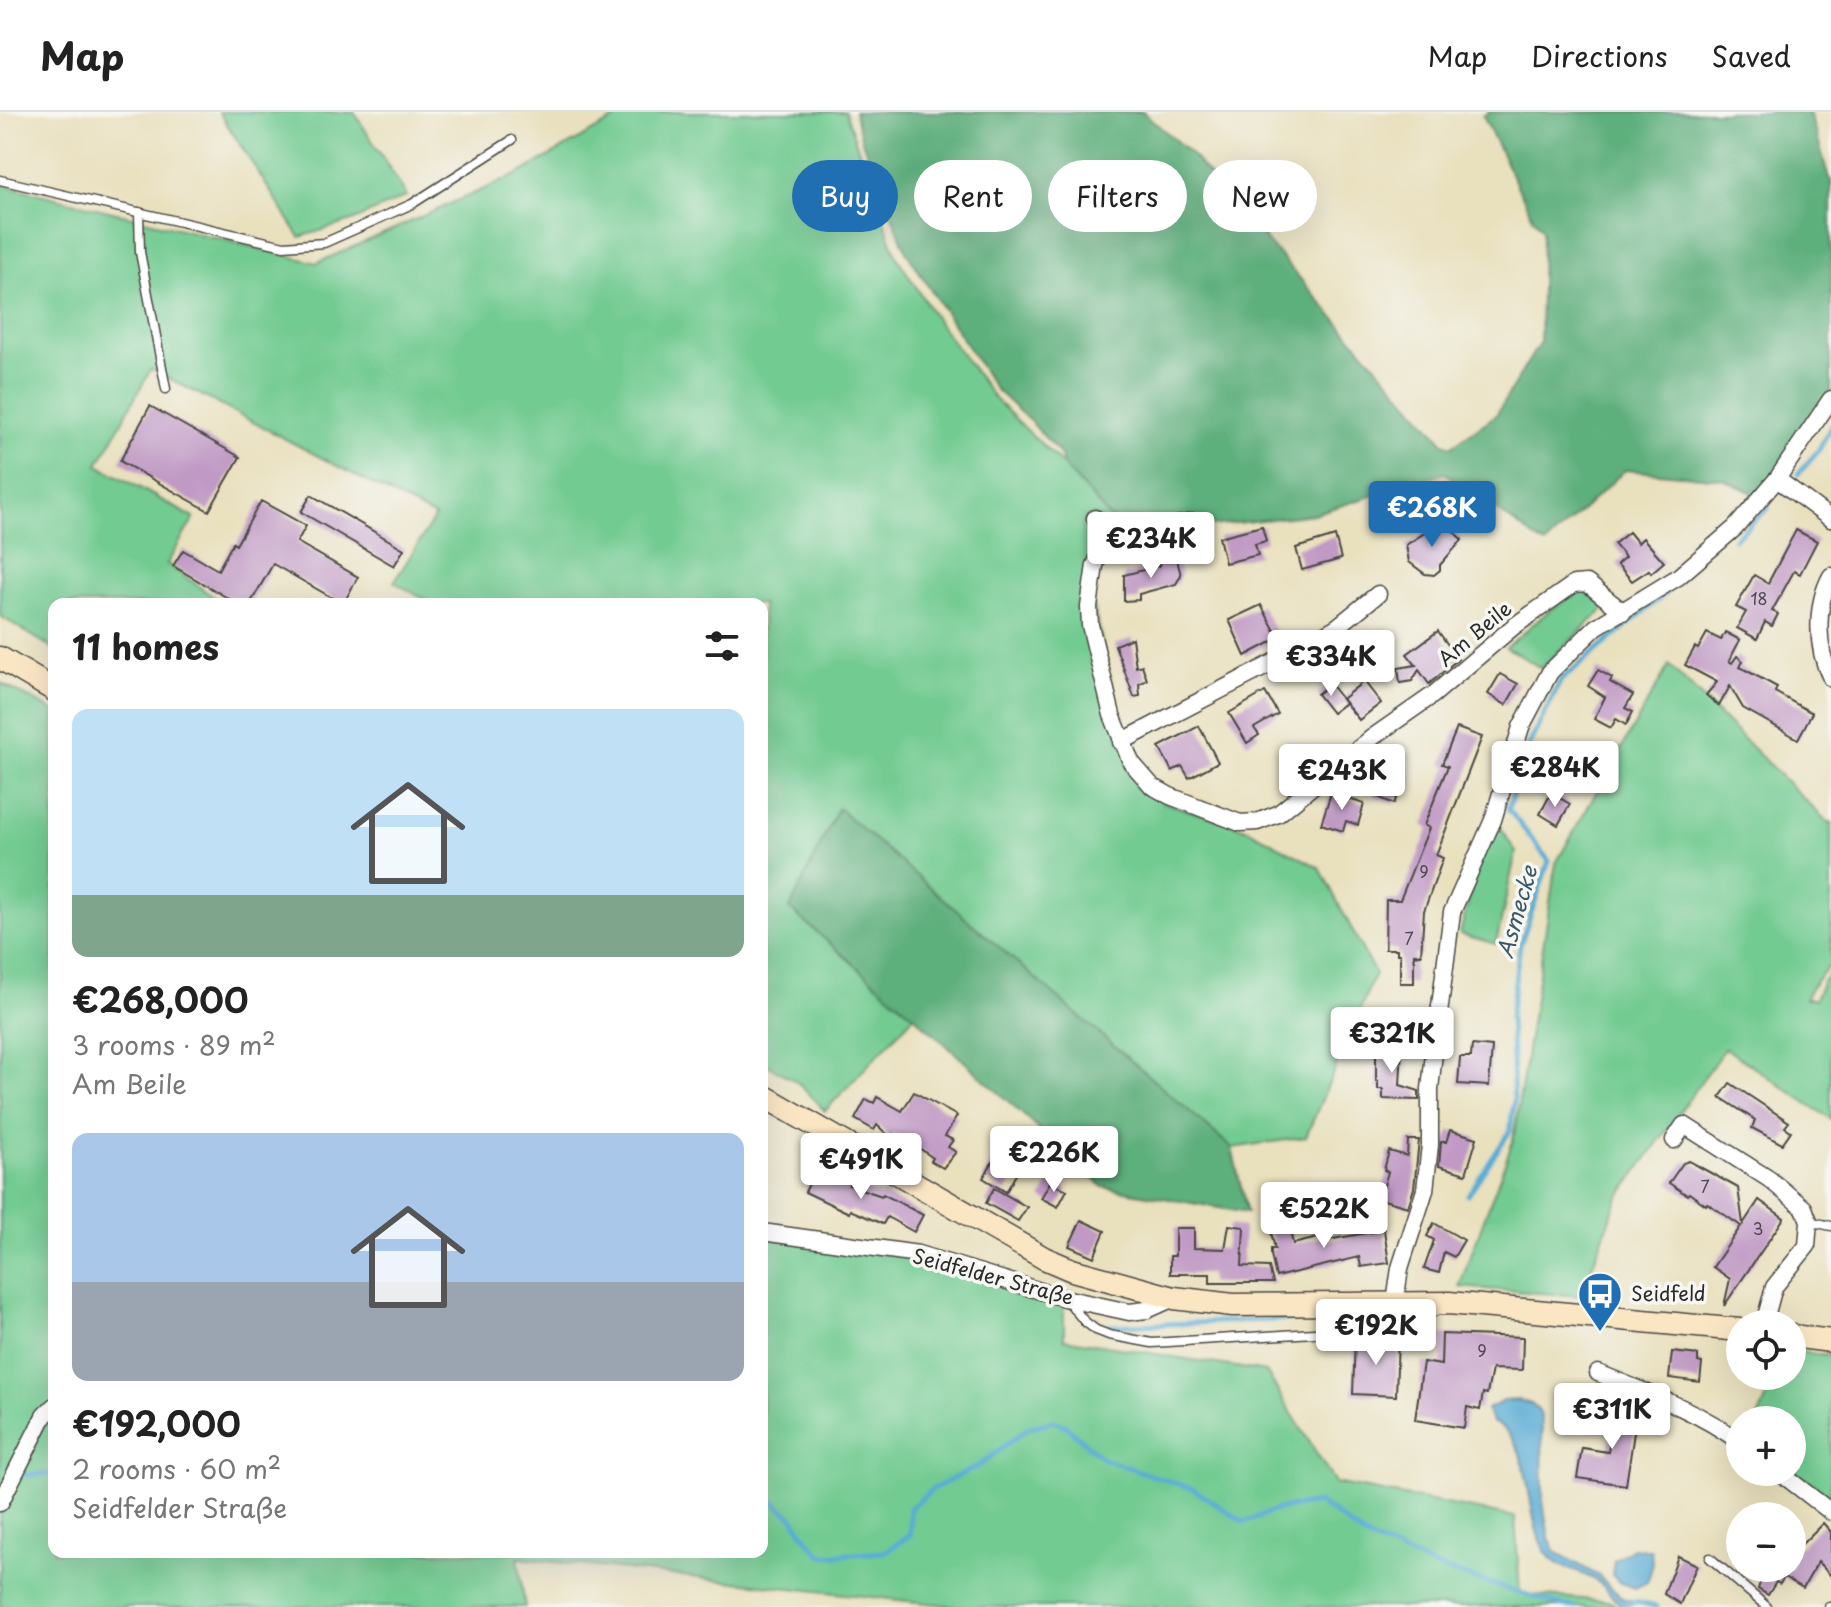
<!DOCTYPE html>
<meta charset="utf-8">
<style>
:root{--surface:#fff;--page:#f2f2f2;--text:#222;--muted:#767676;--line:#e0e0e0;--accent:#1f6fb2}
body{margin:0;font-family:"Playpen Sans",sans-serif;background:var(--page);color:var(--text);height:100vh;display:flex;flex-direction:column;font-size:30px;white-space:nowrap}
*{box-sizing:border-box;margin:0}
p{font-size:26px;color:var(--muted)}
.icon{flex:none;width:44px;height:44px;fill:none;stroke:currentColor;stroke-width:2;stroke-linecap:round;stroke-linejoin:round}
.map{position:relative;flex:1;overflow:hidden}
.side{position:absolute;left:48px;top:486px;width:720px;height:960px;display:flex;flex-direction:column;background:var(--surface);border-radius:16px;box-shadow:0 8px 32px #0002}
.side>*{flex:none}
.hud{position:absolute;left:792px;top:48px;width:760px;height:72px;display:flex;gap:16px}
.controls{position:absolute;left:1726px;top:1198px;display:grid;gap:16px}
.controls a{display:grid;place-items:center;width:80px;height:80px;border-radius:50%;background:var(--surface);box-shadow:0 8px 32px #0002;font-size:40px}
.price{position:absolute;translate:-50% -68px;padding:0 18px;border-radius:8px;background:#fff;color:#222;font-size:26px;line-height:52px;filter:drop-shadow(0 2px 4px #0008)}
.price::after{content:'';position:absolute;left:50%;top:48px;width:24px;height:18px;margin-left:-12px;background:inherit;clip-path:polygon(0 0,100% 0,50% 100%)}
.price.on{background:var(--accent);color:#fff}
ul{padding:0;list-style:none}
li{display:grid;align-content:center;gap:16px;height:424px;padding:0 24px}
li span{display:grid;place-items:center;height:248px;border-radius:16px;color:#555}
li>.icon{margin-inline-start:auto}
span .icon{width:144px;height:144px;fill:#fffc;stroke-width:1}
li b{font-size:34px}
h2{display:flex;justify-content:space-between;align-items:center;height:96px;padding:0 24px;font-size:34px}
.chip{padding:0 28px;border-radius:36px;background:var(--surface);box-shadow:0 8px 32px #0002;font-size:28px;line-height:72px}
.chip.on{background:var(--accent);color:#fff}
header{display:flex;align-items:center;gap:48px;box-sizing:border-box;height:112px;padding:0 40px;background:var(--surface);border-bottom:2px solid var(--line)}
header strong{font-size:38px}
nav{display:flex;gap:44px;margin-inline-start:auto;font-size:28px}
.map>svg:first-child{display:block}
.green{fill:#72cb91;stroke:#4e7b5e;stroke-width:2}
.forest{fill:#5daf7b;stroke:#446d53;stroke-width:2}
.water{fill:#58acd4;stroke:#426c80;stroke-width:2}
.lines{fill:none;stroke-linecap:round;stroke-linejoin:round}
.stream{stroke:#58acd4;stroke-width:5}
.building{fill:#c099c4}
.service-casing{stroke:#484641;stroke-width:11}
.minor-casing{stroke:#484641;stroke-width:19}
.secondary-casing{stroke:#484641;stroke-width:25}
.service{stroke:#fff;stroke-width:8}
.minor{stroke:#fff;stroke-width:16}
.secondary{stroke:#fbe6c4;stroke-width:22}
.labels{text-anchor:middle;stroke-width:7;stroke-linejoin:round;paint-order:stroke}
.number-label{font-size:16px;fill:#504651}
.street-label{font-size:20px;fill:#2b2b2b;stroke:#f6f6f2}
.poi-label{font-size:20px;fill:#2b2b2b;stroke:#f6f6f2;text-anchor:start}
.water-label{font-size:22px;font-style:italic;fill:#3b5866;stroke:#f6f6f2}
</style>
<header>
<strong>Map</strong>
<nav><a>Map</a><a>Directions</a><a>Saved</a></nav>
</header>
<div class="map">
<svg width="1831" height="1495" viewBox="0 0 1831 1495">
<rect width="100%" height="100%" fill="#f6f6f2"/>
<filter id="ink" filterUnits="userSpaceOnUse"><feTurbulence type="fractalNoise" baseFrequency=".0125" numOctaves="2"/><feDisplacementMap in="SourceGraphic" scale="16" xChannelSelector="R" yChannelSelector="G"/><feConvolveMatrix kernelMatrix="1 2 1 2 8 2 1 2 1" color-interpolation-filters="sRGB"/></filter>
<filter id="wash" filterUnits="userSpaceOnUse"><feTurbulence type="fractalNoise" baseFrequency=".006" numOctaves="4" result="noise"/><feDisplacementMap in="SourceGraphic" scale="32" xChannelSelector="R" yChannelSelector="G"/><feGaussianBlur stdDeviation="1.8" result="paint"/><feColorMatrix in="noise" values="0 0 0 0 0 0 0 0 0 0 0 0 0 0 0 0 0 1.4 0 .05"/><feComposite in="paint" operator="in"/></filter>
<g filter="url(#wash)">
<rect width="100%" height="100%" fill="#e9e0bd"/>
<g class="green">
<path d="M219,0H354L407,84L352,109L300,125Z"/>
<path d="M627,0H845L897,145L938,210L995,287L1064,354L1114,410L1093,435L1086,463L1134,664L1163,690L1249,718L1320,756L1375,862L1306,1025L1232,1036L838,697L790,797L914,904L825,999L797,970L762,950V492H433L394,470L435,405L151,257L98,353L194,406L167,452L224,492H54V537L0,504V72L317,151L518,62Z"/>
<path d="M1583,478L1606,495L1541,556L1506,535L1550,498Z"/>
<path d="M1669,553L1829,712L1831,710V851L1812,874L1805,887H1815L1823,869L1831,861V1007L1725,936L1617,1088L1581,1184L1459,1175L1513,1029L1556,751Z"/>
<path d="M0,571L54,599V1440H762V1125L900,1143L1064,1190V1227L1266,1260L1335,1371L1515,1405L1520,1482L1608,1489L1619,1495H963L518,1446L525,1495H0Z"/>
<path d="M1500,716L1516,740L1496,832L1460,822L1479,746Z"/>
<path d="M1792,1239L1831,1244V1384L1792,1358V1308H1757L1776,1264H1792Z"/>
</g>
<g class="forest">
<path d="M854,0H1143L1190,41L1444,331L1452,334L1496,303L1540,230L1542,117L1533,106L1483,4L1489,0H1809L1831,70V277L1824,292L1759,384L1723,367L1625,358L1545,433L1445,361L1314,402L1126,424L1064,354L1060,342L1032,311L995,277L907,141L862,29Z"/>
<path d="M838,696L1232,1036L1247,1101L1103,1075L914,904L790,797Z"/>
</g>
<g class="water">
<path d="M1518,1288L1531,1292L1540,1300L1542,1313L1543,1390L1549,1426L1556,1440L1599,1464L1622,1486L1636,1490C1613,1495 1616,1486 1602,1473C1587,1459 1561,1460 1548,1443C1523,1413 1537,1326 1492,1310L1487,1297L1504,1289Z"/>
<path d="M1633,1436L1651,1438L1652,1455L1647,1470L1635,1476L1620,1471L1612,1463L1614,1448Z"/>
</g>
<g class="lines">
<g class="stream">
<path d="M1798,362L1818,339L1831,315"/>
<path d="M1734,427L1768,396"/>
<path d="M1468,1083L1510,1019L1514,987L1510,905L1520,833L1549,749L1508,697L1525,641L1561,568L1666,481"/>
<path d="M1110,1214L1406,1203L1416,1201"/>
<path d="M19,1363L54,1362"/>
<path d="M762,1381L793,1405L806,1426L822,1444L885,1440L910,1423V1396L933,1377L980,1353L1028,1316L1054,1309L1066,1314L1103,1347L1193,1377L1244,1410L1281,1396L1320,1391L1364,1424L1436,1455L1564,1494L1575,1495"/>
<path d="M1616,1495L1636,1490L1657,1495"/>
</g>
</g>
<g id="blocks">
<g class="building">
<path d="M150,294L240,345L209,399L120,349Z"/>
<path d="M311,383L404,437L394,454L301,400Z"/>
<path d="M261,389L306,414L297,430L358,465L343,492L273,452L250,492H238L173,454L183,438L218,458L233,431L236,433Z"/>
<path d="M1445,410L1462,428L1440,453V458L1434,463L1425,462L1409,450L1406,433L1426,420H1435Z"/>
<path d="M1262,414L1266,429L1255,432L1258,443L1225,451L1219,425Z"/>
<path d="M1796,418L1817,429L1800,462L1794,459L1772,499L1778,502L1772,514L1765,510L1757,527L1737,516L1746,500L1736,495L1754,463L1768,471Z"/>
<path d="M1629,420L1638,431L1643,426L1664,450L1651,461L1649,458L1632,469L1617,452L1625,445L1614,432Z"/>
<path d="M1335,424L1341,447L1302,458L1296,436Z"/>
<path d="M1163,447L1167,450L1177,448L1181,463L1176,472L1139,482V488L1124,489V463L1159,454Z"/>
<path d="M1261,493L1279,526L1245,544L1229,508Z"/>
<path d="M1438,519L1458,547L1429,572L1419,558L1412,569L1400,571L1398,556L1416,553L1407,542Z"/>
<path d="M1725,520L1740,528L1729,549L1732,551L1737,544L1743,549L1740,555L1777,575L1775,580L1812,601L1798,627L1743,596L1730,574L1719,594L1706,583L1717,570L1685,553L1695,535L1698,537L1707,521L1721,528Z"/>
<path d="M1132,526L1136,555L1142,553L1147,568L1139,572L1140,584L1134,585L1115,533Z"/>
<path d="M1598,558L1612,566L1610,570L1633,583L1625,596L1633,600L1626,613L1616,607L1611,616L1594,607L1605,585L1588,574Z"/>
<path d="M1500,562L1518,572L1506,593L1488,582Z"/>
<path d="M1364,569L1381,591L1359,608L1342,587Z"/>
<path d="M1330,572L1345,591L1332,601L1317,582Z"/>
<path d="M1265,580L1278,602L1254,616L1259,623L1247,631L1229,601Z"/>
<path d="M1199,614L1218,650L1189,666L1182,654L1172,659L1159,635Z"/>
<path d="M1457,616L1482,625L1436,743L1443,746L1424,799L1421,843L1414,842V871H1400V842H1397V837H1385L1386,788H1400L1429,716L1424,713L1448,654L1442,652Z"/>
<path d="M1389,646L1403,652L1400,660L1406,663L1394,692L1373,683Z"/>
<path d="M1331,681L1364,692L1358,713L1346,709L1343,719L1321,712Z"/>
<path d="M1551,681L1570,692L1558,713L1540,702Z"/>
<path d="M1472,933L1492,935L1489,974L1458,972L1460,945H1471Z"/>
<path d="M1376,935H1402L1400,973L1419,979V988L1383,987V977H1378V969H1376Z"/>
<path d="M1730,971L1789,1010L1785,1015L1791,1019L1782,1032L1752,1016L1755,1008L1720,985Z"/>
<path d="M914,980L957,1004L945,1024L953,1028L948,1035L956,1040L943,1056L931,1049L933,1046L922,1038L893,1022L890,1025L877,1013L874,1018L855,1007L866,987L874,991L877,985L902,999Z"/>
<path d="M1450,1018L1477,1026L1466,1062L1439,1054L1441,1030H1446Z"/>
<path d="M1408,1028H1419L1414,1076L1408,1095L1380,1087L1388,1060L1384,1058L1389,1039L1407,1044Z"/>
<path d="M995,1046L1018,1059L1006,1080L983,1066Z"/>
<path d="M1689,1049L1738,1076L1743,1112L1759,1088L1784,1106L1724,1194L1730,1167L1713,1155L1741,1114L1707,1091L1706,1093L1689,1081L1687,1083L1669,1071L1683,1051Z"/>
<path d="M817,1055L826,1062L828,1059L851,1071L849,1073L882,1084L883,1082L923,1103L914,1120L887,1105L883,1112L850,1098L849,1101L805,1080Z"/>
<path d="M1050,1070L1067,1078L1058,1095L1041,1086Z"/>
<path d="M994,1076L1027,1095L1018,1109L986,1091Z"/>
<path d="M1287,1106L1293,1132L1326,1124L1327,1128L1384,1118L1389,1151L1361,1155L1359,1145L1276,1165L1271,1143V1137H1275L1269,1111Z"/>
<path d="M1081,1108L1105,1119L1094,1145L1069,1134Z"/>
<path d="M1434,1111L1464,1128L1454,1145L1444,1140L1439,1161L1424,1157L1434,1128L1427,1124Z"/>
<path d="M1229,1113L1244,1115L1242,1154L1269,1155L1273,1171H1210V1162H1170V1144H1175V1116H1194V1136L1225,1137Z"/>
<path d="M1442,1222L1523,1225L1522,1258L1492,1257L1487,1282L1483,1281L1480,1298L1467,1295L1464,1316L1415,1308L1423,1250L1441,1253Z"/>
<path d="M1355,1226H1398L1396,1284L1353,1282Z"/>
<path d="M1672,1240L1698,1243V1250L1702,1251L1700,1270L1669,1266Z"/>
<path d="M1616,1291L1638,1294L1626,1373L1577,1366L1582,1336L1608,1340Z"/>
<path d="M1823,1411L1831,1420V1464L1818,1450L1803,1476L1784,1465L1780,1472L1776,1470L1768,1483L1758,1477L1763,1462L1752,1456H1792V1431L1799,1435Z"/>
<path d="M1678,1444L1697,1453L1680,1492L1664,1482Z"/>
</g>
</g>
</g>
<g filter="url(#ink)">
<use href="#blocks" fill-opacity="0" stroke="#484641" stroke-width="2"/>
<g class="lines">
<g class="service-casing">
<g id="service">
<path d="M0,68L284,134L324,131L412,92L512,28"/>
<path d="M139,100L140,140L166,277"/>
<path d="M1809,1109L1831,1114"/>
<path d="M1068,1189L1084,1209L1096,1218L1109,1223L1152,1231L1347,1219H1399L1438,1198"/>
<path d="M1710,1446L1767,1495"/>
<path d="M1829,1495H1831"/>
</g>
</g>
<g class="minor-casing">
<g id="minor">
<path d="M1777,367L1831,407"/>
<path d="M1095,406L1108,432L1100,442L1095,453L1089,495L1090,513L1112,603L1131,650L1152,674L1170,684L1240,711L1257,710L1278,702L1373,625L1433,583L1513,515L1574,472L1587,471L1623,500"/>
<path d="M1108,432L1129,423L1192,410"/>
<path d="M1831,464C1815,493 1816,537 1831,566"/>
<path d="M1121,630L1288,543L1337,515L1378,482"/>
<path d="M1674,1028L1684,1013L1769,1067L1804,1096L1809,1109L1807,1134L1774,1175L1764,1212"/>
<path d="M762,1120L918,1142L1064,1186L1129,1200L1147,1198L1174,1186"/>
<path d="M1395,1191L1400,1156L1425,1078L1430,1033V977L1434,941L1452,800L1493,708L1521,615L1550,560L1596,515L1678,465L1735,416L1777,367L1831,287"/>
<path d="M1598,1261C1647,1281 1697,1298 1740,1330"/>
<path d="M1779,1360L1831,1400"/>
<path d="M0,1391L44,1304L54,1294"/>
</g>
</g>
<g class="secondary-casing">
<g id="secondary">
<path d="M0,546L54,578"/>
<path d="M762,983L1044,1146L1072,1158L1174,1186L1233,1193L1449,1191L1740,1218"/>
<path d="M1792,1224L1831,1229"/>
</g>
</g>
<use href="#service" class="service"/>
<use href="#minor" class="minor"/>
<use href="#secondary" class="secondary"/>
</g>
</g>
<defs>
<g id="bus-pin" transform="scale(2.3)"><path d="M0 17L-7.5 6A9.5 9.5 0 1 1 7.5 6Z" fill="#1f6fb2" stroke="#f6f6f2"/><path d="M-5-6H5V4H4V6H2V4H-2V6H-4V4H-5ZM-3.5-4V0h7V-4ZM-3.5 1.2v1.5H-2V1.2ZM2 1.2v1.5H3.5V1.2Z" fill="#fff"/></g>
</defs>
<g fill-rule="evenodd">
<use href="#bus-pin" x="1600" y="1182"/>
</g>
<g class="labels">
<g class="number-label">
<text x="1759" y="493">18</text>
<text x="1424" y="766">9</text>
<text x="1409" y="833">7</text>
<text x="1705" y="1081">7</text>
<text x="1758" y="1123">3</text>
<text x="1482" y="1245">9</text>
</g>
<g class="street-label">
<text transform="translate(1475 522) rotate(-40)" y="7">Am Beile</text>
<text transform="translate(993 1165) rotate(15)" y="7">Seidfelder Straße</text>
</g>
<g class="poi-label">
<text x="1631" y="1189">Seidfeld</text>
</g>
<g class="water-label">
<text transform="translate(1517 800) rotate(-74)" y="8">Asmecke</text>
</g>
</g>
</svg>
<div class="controls">
<a><svg class="icon" aria-label="locate" viewBox="0 0 24 24"><circle cx="12" cy="12" r="6"/><path d="M12 2v4M12 18v4M2 12h4M18 12h4"/></svg></a>
<a>+</a>
<a>−</a>
</div>
<b class="price on" style="left:1432px;top:437px">€268K</b>
<b class="price" style="left:1151px;top:468px">€234K</b>
<b class="price" style="left:1331px;top:586px">€334K</b>
<b class="price" style="left:1555px;top:697px">€284K</b>
<b class="price" style="left:1342px;top:700px">€243K</b>
<b class="price" style="left:1392px;top:963px">€321K</b>
<b class="price" style="left:1054px;top:1082px">€226K</b>
<b class="price" style="left:861px;top:1089px">€491K</b>
<b class="price" style="left:1324px;top:1138px">€522K</b>
<b class="price" style="left:1376px;top:1255px">€192K</b>
<b class="price" style="left:1612px;top:1339px">€311K</b>
<div class="hud">
<a class="chip on">Buy</a>
<a class="chip">Rent</a>
<a class="chip">Filters</a>
<a class="chip">New</a>
</div>
<section class="side">
<h2>11 homes<svg class="icon" aria-label="filters" viewBox="0 0 24 24"><path d="M4 7h16M4 17h16"/><circle cx="9" cy="7" r="2"/><circle cx="15" cy="17" r="2"/></svg></h2>
<ul>
<li><span style="background:linear-gradient(#bfe0f5 75%,#7fa58c 0)"><svg class="icon" aria-label="home" viewBox="0 0 24 24"><path d="M3 11l9-7 9 7M6 9v11h12V9"/></svg></span><div><b>€268,000</b><p>3 rooms · 89 m²</p><p>Am Beile</p></div></li>
<li><span style="background:linear-gradient(#a9c7e8 60%,#9aa5b1 0)"><svg class="icon" aria-label="home" viewBox="0 0 24 24"><path d="M3 11l9-7 9 7M6 9v11h12V9"/></svg></span><div><b>€192,000</b><p>2 rooms · 60 m²</p><p>Seidfelder Straße</p></div></li>
</ul>
</section>
</div>
